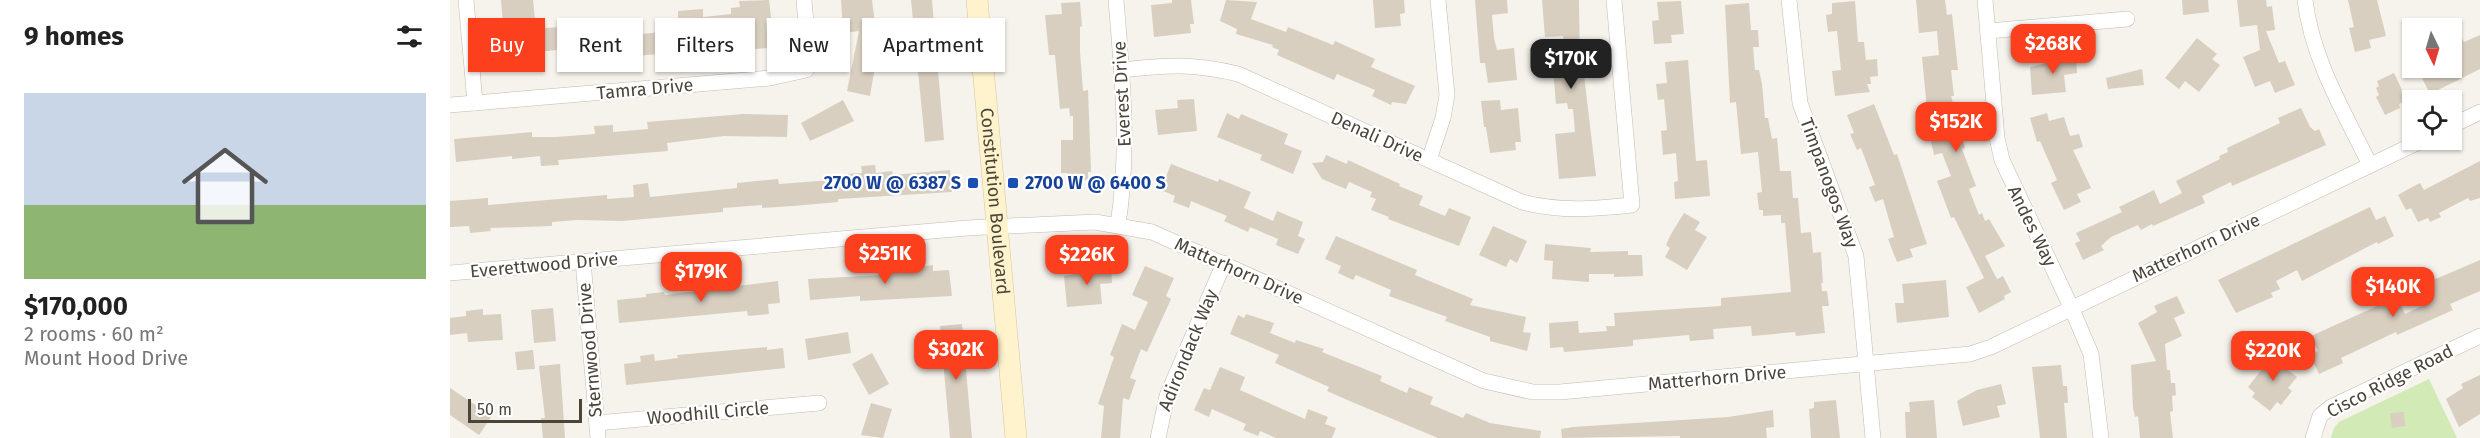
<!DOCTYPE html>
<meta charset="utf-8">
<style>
:root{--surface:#fff;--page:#f2f2f2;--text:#222;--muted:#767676;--accent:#fc3f1d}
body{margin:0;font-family:"Fira Sans",sans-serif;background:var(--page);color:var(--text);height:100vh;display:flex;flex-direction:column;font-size:22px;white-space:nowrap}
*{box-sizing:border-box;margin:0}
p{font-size:20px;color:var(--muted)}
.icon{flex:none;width:33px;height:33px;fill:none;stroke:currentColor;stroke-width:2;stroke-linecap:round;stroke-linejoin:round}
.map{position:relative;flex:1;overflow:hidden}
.details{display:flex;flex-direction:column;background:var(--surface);width:450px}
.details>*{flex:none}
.top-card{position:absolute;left:18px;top:18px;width:570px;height:54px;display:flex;gap:12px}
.needle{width:39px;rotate:175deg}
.tools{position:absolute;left:1952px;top:18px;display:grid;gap:12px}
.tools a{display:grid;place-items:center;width:60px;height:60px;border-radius:0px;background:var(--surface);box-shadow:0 2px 4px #0004;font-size:30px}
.scale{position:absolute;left:18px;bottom:15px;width:114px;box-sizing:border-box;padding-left:6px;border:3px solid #4b4439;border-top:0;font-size:16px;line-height:21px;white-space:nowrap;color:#4b4439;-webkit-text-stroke:4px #fff;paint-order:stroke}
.price{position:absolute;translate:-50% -51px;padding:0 14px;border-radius:12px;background:var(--accent);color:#fff;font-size:20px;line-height:39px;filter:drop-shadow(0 2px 3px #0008)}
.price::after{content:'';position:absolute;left:50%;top:36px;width:18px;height:14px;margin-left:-9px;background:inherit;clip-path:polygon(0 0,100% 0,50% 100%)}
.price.on{background:#222;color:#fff}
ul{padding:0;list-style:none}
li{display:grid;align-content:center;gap:12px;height:318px;padding:0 24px}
li span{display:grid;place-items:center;height:186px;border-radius:0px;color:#555}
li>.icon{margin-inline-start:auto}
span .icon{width:108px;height:108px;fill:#fffc;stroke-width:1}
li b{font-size:26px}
h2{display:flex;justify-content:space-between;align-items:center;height:72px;padding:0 24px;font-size:26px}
.pill{padding:0 21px;border-radius:0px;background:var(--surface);box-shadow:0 2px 4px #0004;font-size:21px;line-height:54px}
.pill.on{background:var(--accent);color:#fff}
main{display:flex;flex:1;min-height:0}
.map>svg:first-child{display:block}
.green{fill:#d2eab5}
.building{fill:#d8cfc1}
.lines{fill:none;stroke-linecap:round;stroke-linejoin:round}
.minor-casing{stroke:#c2bbae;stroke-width:16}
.secondary-casing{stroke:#d6c79b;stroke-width:22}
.minor{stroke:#fff;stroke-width:15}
.secondary{stroke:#fff3cd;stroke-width:21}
.transit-dot{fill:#1a4fb4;stroke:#fff;stroke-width:2}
.labels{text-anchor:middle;stroke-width:4.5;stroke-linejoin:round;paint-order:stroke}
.street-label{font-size:18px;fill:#4b4439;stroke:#fff}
.transit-label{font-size:18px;font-weight:bold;fill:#164399;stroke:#fff;text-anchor:end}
</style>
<main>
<section class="details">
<h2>9 homes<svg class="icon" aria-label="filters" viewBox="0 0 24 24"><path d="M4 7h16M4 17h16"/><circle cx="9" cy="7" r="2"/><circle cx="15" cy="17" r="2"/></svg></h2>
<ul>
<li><span style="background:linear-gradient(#c9d6e8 60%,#8fb573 0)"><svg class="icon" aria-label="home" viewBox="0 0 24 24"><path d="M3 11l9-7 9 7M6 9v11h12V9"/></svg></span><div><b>$170,000</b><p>2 rooms · 60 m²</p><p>Mount Hood Drive</p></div></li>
</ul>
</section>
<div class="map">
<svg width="2030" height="438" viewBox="0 0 2030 438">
<rect width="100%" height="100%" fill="#f6f3ec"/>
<path class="green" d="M1979,379L2007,438H1881L1884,428L1889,422Z"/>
<g class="building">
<path d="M51,0H83L86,29L155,23L156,38L219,31L218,19L228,18V11L253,9V17L281,14V8L290,7L289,1L319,0L321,18H316L318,48L293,50L291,25L267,27L268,41L235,45L236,52L170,57V53L139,55V49L125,48L88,52V61L64,63L62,47H55Z"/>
<path d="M391,0H422L428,49L420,96L397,91L409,31L393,33Z"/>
<path d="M461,0H482L494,140L475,142Z"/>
<path d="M722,0H741L744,24H740L741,33L704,37L701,5L722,3Z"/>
<path d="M776,0L807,2L801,19L836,32L838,27L883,45L885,41L925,59L921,67L965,86L956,104L942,102L941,105L922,96L925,90L887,74L884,80L827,55L829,50L822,47L823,45L786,34L787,29L770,21Z"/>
<path d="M923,0H954L955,13L950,14L951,26L925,28Z"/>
<path d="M1025,0H1057L1058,13L1042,15L1044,38L1047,50L1064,48L1067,80L1038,83L1035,63H1030Z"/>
<path d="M1092,0H1129L1130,67H1133L1146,176L1109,179L1105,134L1125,132L1123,109H1118L1117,103L1106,104L1103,69L1110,68V61L1115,60L1113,36L1095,37Z"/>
<path d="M1466,0H1495L1497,15L1502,14L1508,70H1501L1504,96H1501L1515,148L1512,149L1526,186L1519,189L1529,215L1532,213L1535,221L1539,219L1555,246L1535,256L1547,279L1553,276L1561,292L1554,296L1555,299L1529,313L1516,287L1534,278L1504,217L1501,218L1487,181L1501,176L1492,153L1484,155L1474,110L1477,109L1472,57L1489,55L1487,31L1469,33Z"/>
<path d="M1732,0H1758L1759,12L1733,15Z"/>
<path d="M1787,0H1816L1817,7L1822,6L1825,30L1816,31L1829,63L1835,61L1845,85L1825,93L1820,81L1805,87L1793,57L1810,50L1807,25L1790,27Z"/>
<path d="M1898,0H1927L1936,36L1919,40L1921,48L1905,52L1899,28L1904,27Z"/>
<path d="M1231,1L1234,34L1221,35L1222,43L1204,44L1202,21L1209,20L1207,2Z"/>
<path d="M1405,1L1408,42H1414L1416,60L1427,59L1428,76L1420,77L1421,84H1417L1420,92L1385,96L1382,71L1391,70L1387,31L1378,32L1376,15L1382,14V3Z"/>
<path d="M630,2L632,26L630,27V52L633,91L638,90L641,172H638V180H617V173H611V140H623V116H620L619,108L610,109L605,55H599L595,15L612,14L611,3Z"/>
<path d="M1299,3L1301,30H1308L1309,47H1303L1305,70H1309L1312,84L1315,118H1318L1322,139L1327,138L1330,171H1341L1343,198H1348L1351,233L1361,232L1363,253L1371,252L1373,283H1371L1372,291H1377L1379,306H1372L1375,333L1346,336L1345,332L1302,336L1301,326L1263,329L1264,339L1240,341L1239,335L1183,340V346L1114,352L1113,347L1100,348L1099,323L1128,321L1129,333L1157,331L1156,326H1165L1164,313L1271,306V298L1341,292L1335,223H1331V215L1313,216V210H1309L1307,193L1312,192L1308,152L1291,154L1286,102L1280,103L1275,5Z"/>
<path d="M2030,35V69L1980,94L1967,68H2001V42L2011,37L2014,42Z"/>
<path d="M1747,38L1767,54L1762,59L1770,65L1749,92L1735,81L1729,89L1715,78Z"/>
<path d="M1626,54L1627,73L1614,75L1616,92L1582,95L1580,67L1600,62V57Z"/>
<path d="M1238,60L1246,161L1257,160L1260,196L1225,199L1224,182L1228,181L1226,153L1213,155L1211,131L1217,130L1214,99L1208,100L1206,84L1217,83L1215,62Z"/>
<path d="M1692,69L1694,85L1658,89L1656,78Z"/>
<path d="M1944,73L1957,100L1949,104L1950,108L1935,115L1926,97L1929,95L1926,88L1929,86L1927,81Z"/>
<path d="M744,99L747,131L708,135L705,110L728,108L727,100Z"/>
<path d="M393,100L404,121L360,141L351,123Z"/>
<path d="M1050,100L1051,110L1068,108L1071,142H1065L1066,150L1040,153L1036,127H1034L1031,101Z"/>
<path d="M1424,104L1444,155L1447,154L1477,244L1460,249L1463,257L1447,262L1438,239L1444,237L1433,199L1425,202L1419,187L1425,185L1411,148L1407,150L1400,134L1404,133L1397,115Z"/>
<path d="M1851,108L1860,127L1865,131L1869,129L1876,145L1782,186L1781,182L1752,196L1755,203L1703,226L1702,224L1691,230L1688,225L1661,237L1651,246L1654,250L1633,260L1625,243L1630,241L1626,233L1672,212L1669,207L1704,190L1710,204L1732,193L1726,181L1770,159L1769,156L1778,152L1777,148L1830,123L1828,118Z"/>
<path d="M777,113L789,119L791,114L838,134L834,144L852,151L843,174L810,160L812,155L767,137Z"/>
<path d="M1597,113L1599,121L1614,117L1620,136L1629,134L1633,147L1623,150L1641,188L1627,194L1631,202L1614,210L1601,183L1607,180L1590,141L1587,142L1580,118Z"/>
<path d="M293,114L338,115L337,137L274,136L217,143L218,151L108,160L109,165L91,166L90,156L62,159V156L6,162L4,139L82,132V137H106L145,134L144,126L163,125V132L198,129L197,122Z"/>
<path d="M876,155L897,164L898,160L950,184L949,186L973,196L969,205L995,216L999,208L1021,217L1009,246L938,219L939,217L921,210L926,199L920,197L922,192L899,182L896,189L872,179L862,163L873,162Z"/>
<path d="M2030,161V198L2020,201L2018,198L1989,213L1991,217L1980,222L1978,218L1968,222L1961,208L1956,210L1948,195L1955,191L1970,183L1974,190Z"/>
<path d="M721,164L768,182L769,179L801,192L794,208L823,221L827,211L853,222L848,236L855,239L848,254L826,245L828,239L800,227L798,232L774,221L777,216L741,201L739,208L723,202L725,196L711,190Z"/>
<path d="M425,165L426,173L442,171L443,175L500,170L502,192L388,199V202L343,206L312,208V205L273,208V212L172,221L127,220L102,222V226L40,228L41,231L20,233L19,226L0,227V201L38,198V205L157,195V199L184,197L183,185L198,183L200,197L287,188V183L328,179L329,184L395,179L394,174L412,173L411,166Z"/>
<path d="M1920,207L1926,220L1935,216L1944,236L1928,244L1927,242L1852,281L1847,270L1826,281L1830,289L1821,293L1823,297L1786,313L1768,280Z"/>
<path d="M1234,213L1250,222L1245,230L1257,237L1237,270L1215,257L1220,248L1216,245L1221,234Z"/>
<path d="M1043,226L1077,241L1067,263L1060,259L1056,267L1029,255Z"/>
<path d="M886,236L967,270L965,275L1023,299L1020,305L1076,317L1073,332L1081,333L1077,351L1040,341V337L995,321L997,317L939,296L941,290L906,275L903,280L888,273L891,266L875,259Z"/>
<path d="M1095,244L1141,248L1140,252L1178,251V255H1192L1193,276L1164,277V274H1139V282L1102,279L1103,261L1094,260Z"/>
<path d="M2030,260V291L2000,304L2003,310L1947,335L1946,332L1891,358L1893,363L1869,374L1860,355L1868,351L1861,336L1947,297L1955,314L1976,304L1973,296L1978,294L1974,284Z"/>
<path d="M483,265V271L499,270L502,296L410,301V296L360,300L358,279L432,275V272Z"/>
<path d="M661,265L662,283L650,284L652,304L617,307L614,276L635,272V267Z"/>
<path d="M695,266L724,278L716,296L721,299L697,352L691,349L680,378L686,380L679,400L673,398L670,438H651L654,406L648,404L664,357L660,355L672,324L685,330L698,302L682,295Z"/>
<path d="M1496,280L1499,317L1447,323L1445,303H1454L1452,284Z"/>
<path d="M328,281L330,303L318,304L319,314L298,316L297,311L169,323L167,300L196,297V294L214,292L215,295Z"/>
<path d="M1727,296L1735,313L1724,318L1732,336L1715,344L1717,370H1720L1721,383H1725L1726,395L1722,396L1723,411L1720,412L1723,438H1690L1688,416L1685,417L1683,408L1681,365L1706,361L1688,323L1707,312L1704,306Z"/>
<path d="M103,308L106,341L84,343L81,310Z"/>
<path d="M33,309V315L51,314L53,340L18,342L17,333L0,335V318L16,316V311Z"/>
<path d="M796,314L824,323L820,333L845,343L846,340L874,349L872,352L932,376L930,381L957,393L959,387L983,397L980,404L1013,418L1016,413L1040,423L1091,431L1090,438H988L902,402L877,391L879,387L825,363L829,355L780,334L788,315L794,318Z"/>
<path d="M512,324L522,438H500L490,326Z"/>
<path d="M398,332L401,353L358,360L355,339Z"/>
<path d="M317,347V350L333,348L335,368L176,385L174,364L191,362L190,356L204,354L205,361L228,358L227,355Z"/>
<path d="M1828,349L1842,359L1835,368L1847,377L1838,388L1842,391L1831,405L1827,402L1820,411L1802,397L1805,393L1798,387Z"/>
<path d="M83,350L85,369L67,370L65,352Z"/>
<path d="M422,353L439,384L419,395L402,364Z"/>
<path d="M110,364L115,438H93L91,418H95L89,366Z"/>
<path d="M1611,365L1613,386H1617L1618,403H1614L1617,438H1590L1582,367Z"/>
<path d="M770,367L795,377L790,390L855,419L858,409L878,417L875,424L886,428L882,438H826L810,431L808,436L793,430L796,424L762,409L759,417L744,410L754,388L760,390Z"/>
<path d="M2030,375V414L2009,427L1996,399L2013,388L2011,384Z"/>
<path d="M1551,384L1556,404L1547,406L1550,417L1513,426L1507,401L1527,390Z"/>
<path d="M0,388L42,416L29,435L0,415Z"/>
<path d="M1386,400L1390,438H1361L1359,409L1364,408V402Z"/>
<path d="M1484,400L1487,438H1456L1455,412H1460L1459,402Z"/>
<path d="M421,403L442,409L433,438L411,435Z"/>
<path d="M1323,410L1324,427L1316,428L1317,438H1230V436L1112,438L1111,429L1123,427L1278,417Z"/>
<path d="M1954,412L1955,426L1942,428L1940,413Z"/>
</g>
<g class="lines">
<g class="minor-casing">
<g id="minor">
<path d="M16,0L25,103"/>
<path d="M666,0C672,75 680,148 668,224"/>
<path d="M1339,0L1350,103L1406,256L1423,438"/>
<path d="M1535,0L1547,138L1552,160L1621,307L1641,354L1651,438"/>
<path d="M1855,0C1862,59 1894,112 1920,165"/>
<path d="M1538,31L1677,19"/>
<path d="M672,70C717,65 743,63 788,74L1072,202C1110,212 1144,209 1182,205L1164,0"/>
<path d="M0,105L320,78L356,70L357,35L354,0"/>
<path d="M2001,126L2030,112"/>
<path d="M979,160L993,118L997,95L988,0"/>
<path d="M133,261L148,438"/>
<path d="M0,273L517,228L645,222L702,232L1034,381L1083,392H1110L1520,354L1541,347L1973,140"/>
<path d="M147,423L369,403"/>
<path d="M708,438L717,396L774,263"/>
<path d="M1863,438L1870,416L1881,407L2030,336"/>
</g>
</g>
<g class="secondary-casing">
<g id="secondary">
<path id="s1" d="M527,0L566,438"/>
</g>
</g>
<use href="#minor" class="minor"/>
<use href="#secondary" class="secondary"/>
</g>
<g class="transit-dot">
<rect x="517" y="177" width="12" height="12" rx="3"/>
<rect x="557" y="177" width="12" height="12" rx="3"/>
</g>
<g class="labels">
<g class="street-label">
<text transform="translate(195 89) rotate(-5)" y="6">Tamra Drive</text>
<text transform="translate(672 94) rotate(-93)" y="6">Everest Drive</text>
<text transform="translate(927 137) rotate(24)" y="6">Denali Drive</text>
<text transform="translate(1379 183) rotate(70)" y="6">Timpanogos Way</text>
<text dy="6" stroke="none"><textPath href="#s1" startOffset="202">Constitution Boulevard</textPath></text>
<text transform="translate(1582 226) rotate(64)" y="6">Andes Way</text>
<text transform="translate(1746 248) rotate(-25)" y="6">Matterhorn Drive</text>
<text transform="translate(94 265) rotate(-5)" y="6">Everettwood Drive</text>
<text transform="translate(789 271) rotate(24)" y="6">Matterhorn Drive</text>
<text transform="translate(140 350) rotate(-95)" y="6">Sternwood Drive</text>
<text transform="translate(738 350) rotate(-68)" y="6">Adirondack Way</text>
<text transform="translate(1267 378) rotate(-5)" y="6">Matterhorn Drive</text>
<text transform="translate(1940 381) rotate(-27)" y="6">Cisco Ridge Road</text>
<text transform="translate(258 413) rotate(-5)" y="6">Woodhill Circle</text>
</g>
<g class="transit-label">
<text x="511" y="189">2700 W @ 6387 S</text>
<text x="575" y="189" text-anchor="start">2700 W @ 6400 S</text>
</g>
</g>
</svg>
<div class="tools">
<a><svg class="needle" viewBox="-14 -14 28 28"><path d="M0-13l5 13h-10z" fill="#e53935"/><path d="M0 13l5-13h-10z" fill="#767676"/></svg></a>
<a><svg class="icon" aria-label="locate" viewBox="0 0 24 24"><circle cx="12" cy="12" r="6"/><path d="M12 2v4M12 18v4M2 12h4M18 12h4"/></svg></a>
</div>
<div class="scale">50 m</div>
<b class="price" style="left:1603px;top:75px">$268K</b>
<b class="price on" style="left:1121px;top:90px">$170K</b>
<b class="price" style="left:1506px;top:153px">$152K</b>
<b class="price" style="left:435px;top:285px">$251K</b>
<b class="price" style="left:637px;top:286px">$226K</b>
<b class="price" style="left:251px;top:303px">$179K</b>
<b class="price" style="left:1943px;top:318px">$140K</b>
<b class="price" style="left:506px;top:381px">$302K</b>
<b class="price" style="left:1823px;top:382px">$220K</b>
<div class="top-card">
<a class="pill on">Buy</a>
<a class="pill">Rent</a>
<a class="pill">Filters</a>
<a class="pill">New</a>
<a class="pill">Apartment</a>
</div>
</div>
</main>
